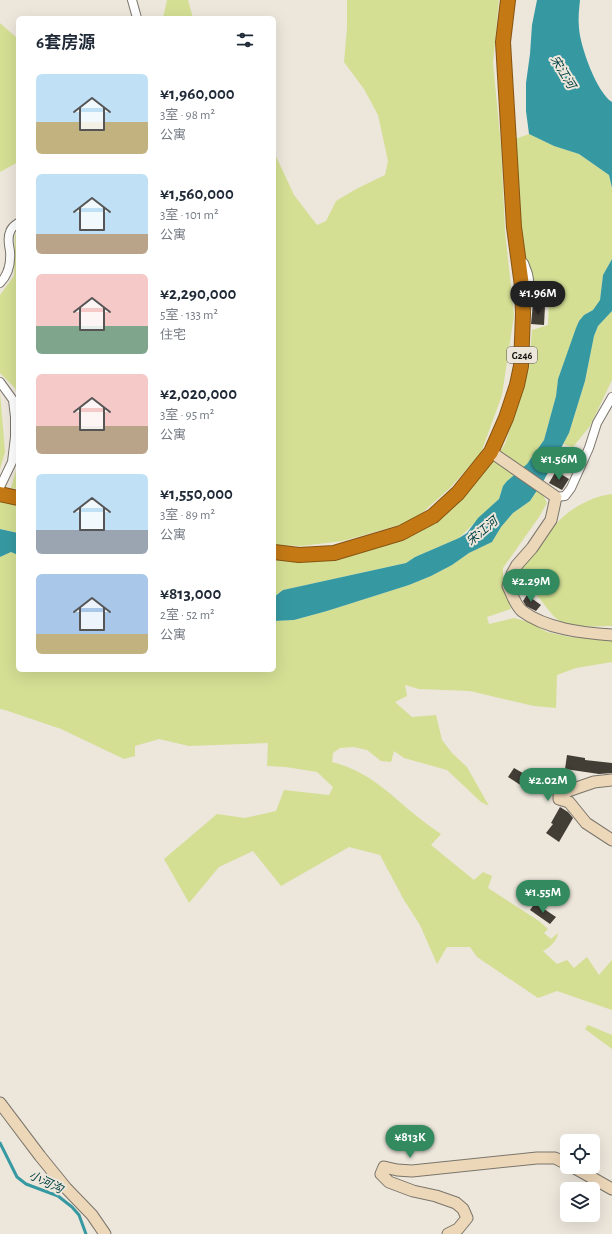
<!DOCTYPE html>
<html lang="zh">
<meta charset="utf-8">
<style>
:root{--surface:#fff;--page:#f6f6f7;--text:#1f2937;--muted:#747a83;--accent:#338a5f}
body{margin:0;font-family:"Alegreya Sans","Noto Sans SC",sans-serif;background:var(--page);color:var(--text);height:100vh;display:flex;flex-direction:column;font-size:15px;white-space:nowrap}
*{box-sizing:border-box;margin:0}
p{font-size:13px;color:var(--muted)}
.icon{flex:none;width:22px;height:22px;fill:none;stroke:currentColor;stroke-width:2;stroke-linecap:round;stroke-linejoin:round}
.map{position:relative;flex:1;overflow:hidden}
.panel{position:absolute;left:16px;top:16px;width:260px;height:656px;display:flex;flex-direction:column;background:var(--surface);border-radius:6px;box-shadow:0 4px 16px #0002}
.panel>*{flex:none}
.tools{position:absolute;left:560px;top:1134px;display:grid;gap:8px}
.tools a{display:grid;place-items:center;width:40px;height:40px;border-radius:6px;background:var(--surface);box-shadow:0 4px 16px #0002;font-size:20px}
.price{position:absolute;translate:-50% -34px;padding:0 9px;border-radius:14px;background:var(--accent);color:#fff;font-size:13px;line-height:26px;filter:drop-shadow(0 1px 2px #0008)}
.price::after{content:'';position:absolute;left:50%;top:24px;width:12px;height:9px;margin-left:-6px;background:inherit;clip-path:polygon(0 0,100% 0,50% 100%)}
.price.active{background:#222;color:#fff}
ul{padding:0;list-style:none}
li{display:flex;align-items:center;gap:12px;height:100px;padding:0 20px}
li span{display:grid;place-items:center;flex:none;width:112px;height:80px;border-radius:6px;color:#555}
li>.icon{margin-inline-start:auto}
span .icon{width:48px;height:48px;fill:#fffc;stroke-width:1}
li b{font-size:17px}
h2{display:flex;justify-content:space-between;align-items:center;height:48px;padding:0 20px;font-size:17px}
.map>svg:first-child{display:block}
.green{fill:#d4df94}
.water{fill:#3699a2}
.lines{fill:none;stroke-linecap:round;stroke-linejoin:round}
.stream{stroke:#3699a2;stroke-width:3}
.building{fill:#423d35}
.street-casing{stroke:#7a756b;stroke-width:10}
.secondary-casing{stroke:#7a756b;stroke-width:13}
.highway-casing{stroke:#865512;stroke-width:16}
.street{stroke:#fff;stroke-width:8}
.secondary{stroke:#edd7b9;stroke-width:11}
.highway{stroke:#c47915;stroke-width:14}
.labels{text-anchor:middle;stroke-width:4;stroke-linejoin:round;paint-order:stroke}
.shield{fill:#ece6db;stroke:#54514b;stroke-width:1}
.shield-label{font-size:10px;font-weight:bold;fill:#13110d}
.water-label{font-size:12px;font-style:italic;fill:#014045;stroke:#ece6db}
</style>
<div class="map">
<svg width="612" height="1234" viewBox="0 0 612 1234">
<rect width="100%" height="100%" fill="#ece6db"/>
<g class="green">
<path d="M167,0H188L193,18H163Z"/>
<path d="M347,0H499L493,63L501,146L505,231L514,315L502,395L481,453L450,488L413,521L343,541L302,546L274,545V152L294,195L317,225L326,221L336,201L356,189L385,175L388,161L378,115L364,89L344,62L347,28Z"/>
<path d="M0,23L18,39V162L0,172Z"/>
<path d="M529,134L554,146L579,154L609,175L612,188V259L603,275L600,300L593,310L584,315L579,321L558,379L556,396L544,440L527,464L507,481L503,486L499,499L459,538L415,557L406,563L283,590L274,597V556L350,553L467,493L493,462L505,444L529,368L532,330L548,325L549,294L533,292L526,258L521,255L515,139Z"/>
<path d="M18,231V399L15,388L0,373V295L14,276L15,235Z"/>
<path d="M612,311V380L590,426L573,447L563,444L569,433L585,381L594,336L598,326Z"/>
<path d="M0,392L5,452L0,469Z"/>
<path d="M18,463V489L11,488Z"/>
<path d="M537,491L543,495L547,503L539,517L503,568V581L511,609L487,617L489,624L514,618L529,622L547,632L570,637L612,640V662L576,668L557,675L556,708L534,706L470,691L419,689L405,685L407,696L395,702L412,717L436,715L442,740L452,753L467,767L489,806L481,802L447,770L404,758L394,751L391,762L381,761L367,750L354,747L340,748L333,753L332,762C366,770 388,792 414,814C423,821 432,828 441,834L431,845L474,880L483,872L492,876L488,888L539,921L548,929L544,933L551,939L558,933C557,941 550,947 543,951L557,964L567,960L574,968L587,957L599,975L612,960V1010L557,991L538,998L477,957L470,947H447L437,964L420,925L404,900L380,855L349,847L281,886L253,851L219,867L189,903L164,859L217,814L245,818L276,811L284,790L329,795L333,787L317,772L286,767L267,766L268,743L189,746L159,739L135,746V756L124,759L61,729L5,710L0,709V557L11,552L18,555V670H274V621L294,620L327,611L409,585L431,576L452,565L469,553L492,542L501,527L513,513L530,501Z"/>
<path d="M612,494V626C597,626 576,629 562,622C545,614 539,584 517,589C515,584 514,582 516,577C519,571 525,565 530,560C541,546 550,528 564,516C577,505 595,496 612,494Z"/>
<path d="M0,499L18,503V533L0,529Z"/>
<path d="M588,1025L612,1035V1049L585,1029Z"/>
</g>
<g class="water">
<path d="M537,0H580C579,9 578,19 579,28C580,46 597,93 612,102V188L609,175L579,154L554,146L529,134L526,111V83L530,54L532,25Z"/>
<path d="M612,259V311L598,326L594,336L585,381L569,433L544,480L530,501L513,513L501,527L492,542L469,553L452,565L431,576L409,585L327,611L294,620L274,621V597L283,590L406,563L415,557L459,538L467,533L478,518L499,499L503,486L507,481L527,464L544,440L556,396L558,379L576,328L579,321L584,315L593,310L600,300L603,275Z"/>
<path d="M0,529L18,533V555L11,552L0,557Z"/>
</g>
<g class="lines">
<path class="stream" d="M0,1143L17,1177L26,1184L58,1196L72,1207L79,1215L86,1234"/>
</g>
<g class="building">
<path d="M533,304L545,306L544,325L531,324Z"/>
<path d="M556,471L569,479L562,490L549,483Z"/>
<path d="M527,595L541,605L536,611L526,606L523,601Z"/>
<path d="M567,755L585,758V760L612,763V773L599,774L565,769Z"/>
<path d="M514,768L528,776L522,786L508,777Z"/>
<path d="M560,807L568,812L573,818L559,842L546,833L553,824L551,823Z"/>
<path d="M535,903L556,917L550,924L530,910Z"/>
</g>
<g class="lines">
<g class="street-casing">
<g id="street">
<path d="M132,0L137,18"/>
<path d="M524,263L528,274L532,298L538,300L547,301"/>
<path d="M0,283C8,275 11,263 10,251C9,245 7,238 10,232C11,228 15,225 18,223"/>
<path d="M0,382L13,400L15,417V437L12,462L0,487"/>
<path d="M556,497L565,496L571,488L589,448L597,423L612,397"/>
</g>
</g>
<g class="secondary-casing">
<g id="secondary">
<path d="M491,452L556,497L551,520L532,548L517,565L512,574L508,586C512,594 515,605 522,611C546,629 583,633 612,635"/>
<path d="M612,780L594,782L562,793L559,796V799L569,802L586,823L612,840"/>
<path d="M0,1103L40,1156L66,1188L92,1215L105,1234"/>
<path d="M573,1167L612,1189"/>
<path d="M448,1234L458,1229L467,1218L463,1209L456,1203L436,1196L413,1191L389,1182L381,1174L384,1167L397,1170L412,1171L537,1158H555L567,1164"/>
</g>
</g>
<g class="highway-casing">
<g id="highway">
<path d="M0,494L18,498"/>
<path d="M274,552L299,555L334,553L401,533L433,516L458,493L491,452L506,418L517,385L521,366L523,314L522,286L514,227L503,42L508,0"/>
</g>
</g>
<use href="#street" class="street"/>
<use href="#secondary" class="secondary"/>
<use href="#highway" class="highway"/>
</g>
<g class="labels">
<rect class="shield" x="507" y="347" width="30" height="16" rx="3"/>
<g class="shield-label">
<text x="522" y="359">G246</text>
</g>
<g class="water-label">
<text transform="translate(563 72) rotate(59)" y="4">宋江河</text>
<text transform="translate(482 531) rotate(-40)" y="4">宋江河</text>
<text transform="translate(46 1182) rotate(26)" y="4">小河沟</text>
</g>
</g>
</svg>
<div class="tools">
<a><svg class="icon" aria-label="locate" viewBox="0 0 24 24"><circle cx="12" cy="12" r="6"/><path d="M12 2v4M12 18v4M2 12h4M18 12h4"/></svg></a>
<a><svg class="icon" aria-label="layers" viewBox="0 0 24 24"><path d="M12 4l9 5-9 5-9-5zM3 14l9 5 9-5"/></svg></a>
</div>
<b class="price active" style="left:538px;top:315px">¥1.96M</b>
<b class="price" style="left:559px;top:481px">¥1.56M</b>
<b class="price" style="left:531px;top:603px">¥2.29M</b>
<b class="price" style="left:548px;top:802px">¥2.02M</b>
<b class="price" style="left:543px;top:914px">¥1.55M</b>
<b class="price" style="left:410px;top:1159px">¥813K</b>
<section class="panel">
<h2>6套房源<svg class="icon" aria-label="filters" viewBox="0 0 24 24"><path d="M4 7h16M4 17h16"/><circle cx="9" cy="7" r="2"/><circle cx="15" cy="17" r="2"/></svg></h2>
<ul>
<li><span style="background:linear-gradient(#bfe0f5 60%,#c2b280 0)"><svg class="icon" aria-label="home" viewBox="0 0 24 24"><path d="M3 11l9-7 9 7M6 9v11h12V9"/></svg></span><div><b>¥1,960,000</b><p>3室 · 98 m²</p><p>公寓</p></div></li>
<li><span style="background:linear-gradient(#bfe0f5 75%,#b9a48a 0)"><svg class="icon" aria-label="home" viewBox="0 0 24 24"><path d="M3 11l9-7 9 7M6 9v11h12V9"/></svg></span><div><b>¥1,560,000</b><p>3室 · 101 m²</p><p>公寓</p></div></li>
<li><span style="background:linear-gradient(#f6c9c9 65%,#7fa58c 0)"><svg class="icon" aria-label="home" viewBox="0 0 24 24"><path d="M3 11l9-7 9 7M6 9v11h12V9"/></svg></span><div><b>¥2,290,000</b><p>5室 · 133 m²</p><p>住宅</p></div></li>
<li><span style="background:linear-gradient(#f6c9c9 65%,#b9a48a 0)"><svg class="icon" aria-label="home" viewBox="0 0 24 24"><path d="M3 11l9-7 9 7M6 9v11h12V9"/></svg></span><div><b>¥2,020,000</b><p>3室 · 95 m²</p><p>公寓</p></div></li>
<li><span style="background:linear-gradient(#bfe0f5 70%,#9aa5b1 0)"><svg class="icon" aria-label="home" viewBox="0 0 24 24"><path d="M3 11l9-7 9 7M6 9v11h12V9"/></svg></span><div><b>¥1,550,000</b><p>3室 · 89 m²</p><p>公寓</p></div></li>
<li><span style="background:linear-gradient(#a9c7e8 75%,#c2b280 0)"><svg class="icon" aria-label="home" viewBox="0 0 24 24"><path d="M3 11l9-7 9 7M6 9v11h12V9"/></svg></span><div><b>¥813,000</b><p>2室 · 52 m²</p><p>公寓</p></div></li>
</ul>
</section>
</div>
